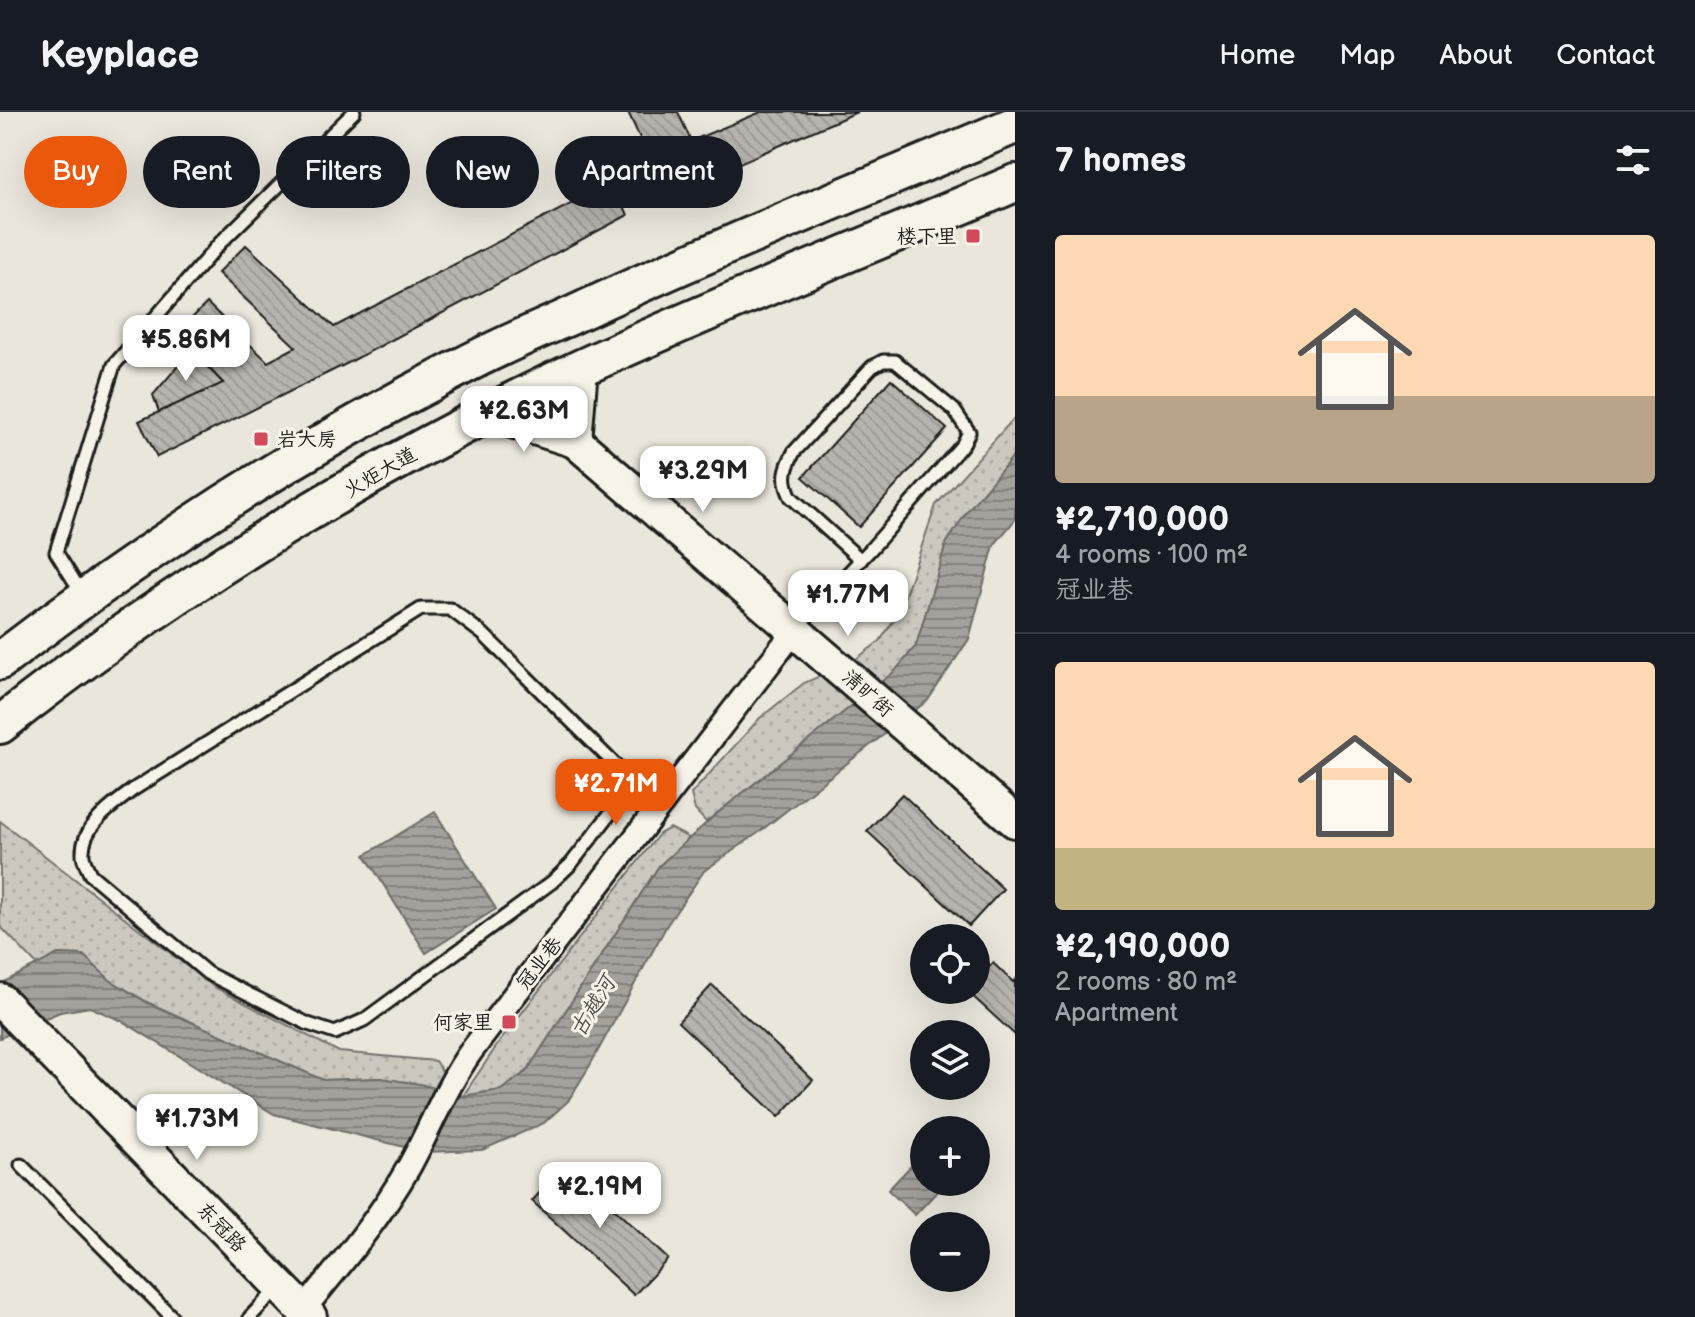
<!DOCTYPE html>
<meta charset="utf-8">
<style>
:root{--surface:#171b24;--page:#20242c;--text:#f1f3f6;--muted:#9ea1a6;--line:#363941;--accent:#ea580c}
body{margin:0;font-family:"Balsamiq Sans","LXGW WenKai TC",sans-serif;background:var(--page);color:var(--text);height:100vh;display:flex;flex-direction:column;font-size:30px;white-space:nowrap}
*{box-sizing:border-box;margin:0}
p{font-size:26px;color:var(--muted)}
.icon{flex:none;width:44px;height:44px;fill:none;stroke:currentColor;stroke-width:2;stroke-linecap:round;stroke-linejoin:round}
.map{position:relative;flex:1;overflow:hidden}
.details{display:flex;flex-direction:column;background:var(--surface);width:680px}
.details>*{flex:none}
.top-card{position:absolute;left:24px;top:24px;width:760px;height:72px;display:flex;gap:16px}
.tools{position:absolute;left:910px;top:812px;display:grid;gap:16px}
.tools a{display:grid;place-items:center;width:80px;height:80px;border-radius:50%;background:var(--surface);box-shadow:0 8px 32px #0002;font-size:40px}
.price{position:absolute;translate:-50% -68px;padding:0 18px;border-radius:16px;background:#fff;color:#222;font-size:26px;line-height:52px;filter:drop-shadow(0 2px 4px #0008)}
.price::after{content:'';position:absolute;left:50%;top:48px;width:24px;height:18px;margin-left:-12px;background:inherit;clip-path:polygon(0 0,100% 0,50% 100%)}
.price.current{background:var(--accent);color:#fff}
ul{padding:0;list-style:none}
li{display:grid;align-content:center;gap:16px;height:424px;padding:0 40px}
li+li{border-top:2px solid var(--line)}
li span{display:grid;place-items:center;height:248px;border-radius:8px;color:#555}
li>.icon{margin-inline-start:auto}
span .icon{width:144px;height:144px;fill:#fffc;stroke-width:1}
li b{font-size:34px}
h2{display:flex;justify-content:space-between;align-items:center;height:96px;padding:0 40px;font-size:34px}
.tag{padding:0 28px;border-radius:36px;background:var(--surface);box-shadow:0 8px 32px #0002;font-size:28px;line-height:72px}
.tag.current{background:var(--accent);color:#fff}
header{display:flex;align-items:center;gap:48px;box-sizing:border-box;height:112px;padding:0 40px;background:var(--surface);border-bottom:2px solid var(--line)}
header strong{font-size:38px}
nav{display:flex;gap:44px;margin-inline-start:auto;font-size:28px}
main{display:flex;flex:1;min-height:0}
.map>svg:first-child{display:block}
.grass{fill:url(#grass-dots);stroke:#74726e;stroke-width:2}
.water{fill:url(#water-rules);stroke:#6d6c68;stroke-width:2}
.building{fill:url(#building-back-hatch);stroke:#1c1c1c;stroke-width:2}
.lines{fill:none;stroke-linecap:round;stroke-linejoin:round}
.lane-casing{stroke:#1c1c1c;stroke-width:17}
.street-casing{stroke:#1c1c1c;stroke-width:28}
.secondary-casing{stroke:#1c1c1c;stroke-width:38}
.primary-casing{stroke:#1c1c1c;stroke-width:42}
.lane{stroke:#f7f3e8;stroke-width:11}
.street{stroke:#f7f3e8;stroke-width:22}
.secondary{stroke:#f7f3e8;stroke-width:32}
.primary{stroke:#f7f3e8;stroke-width:36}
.poi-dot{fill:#d1495b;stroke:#f7f3e8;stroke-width:3}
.labels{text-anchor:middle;stroke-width:6;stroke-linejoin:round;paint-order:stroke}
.poi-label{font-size:20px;fill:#1c1c1c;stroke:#f7f3e8;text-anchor:end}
.street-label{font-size:20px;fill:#1c1c1c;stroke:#f7f3e8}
.water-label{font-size:22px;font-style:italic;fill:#52514e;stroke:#f7f3e8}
</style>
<header>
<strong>Keyplace</strong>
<nav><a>Home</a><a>Map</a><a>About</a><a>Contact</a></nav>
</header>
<main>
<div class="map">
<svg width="1015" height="1205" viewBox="0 0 1015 1205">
<defs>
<pattern id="grass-dots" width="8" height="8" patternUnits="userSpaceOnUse" patternTransform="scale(2)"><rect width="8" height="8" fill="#ccc8c0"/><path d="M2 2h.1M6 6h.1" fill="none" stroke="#afaba4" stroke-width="1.8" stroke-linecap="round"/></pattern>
<pattern id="water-rules" width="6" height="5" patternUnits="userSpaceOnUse" patternTransform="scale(2)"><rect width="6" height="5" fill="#a3a19a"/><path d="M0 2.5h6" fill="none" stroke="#84827d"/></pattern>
<pattern id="building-back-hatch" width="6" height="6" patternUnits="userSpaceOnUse" patternTransform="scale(2)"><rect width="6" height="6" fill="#b6b4ac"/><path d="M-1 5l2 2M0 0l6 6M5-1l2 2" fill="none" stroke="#9c9a93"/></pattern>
</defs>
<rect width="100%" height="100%" fill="#eae6dc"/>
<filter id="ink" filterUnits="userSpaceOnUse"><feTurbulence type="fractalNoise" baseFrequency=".0125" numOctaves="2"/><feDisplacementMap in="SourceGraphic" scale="16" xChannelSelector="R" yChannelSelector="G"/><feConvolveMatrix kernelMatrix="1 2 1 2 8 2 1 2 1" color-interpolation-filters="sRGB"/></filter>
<g filter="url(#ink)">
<g class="grass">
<path d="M1015,305V342L968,398L946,432L916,534L896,559L706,710L695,698L691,682L760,606L804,571L852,550L880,529L899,500L936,393Z"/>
<path d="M0,709L214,875L339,940L435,949L444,962L441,978L381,966L323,968L149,891L110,868L83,843L58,842L38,854L0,814Z"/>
<path d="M670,716L689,726L659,754L527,959L501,978L463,984L498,932L659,722Z"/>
</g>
<g class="water">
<path d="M1015,342V408L994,433L969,527L928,588L758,721L704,759L667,813L589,955L568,989L544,1011L482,1038L424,1040L274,1002L122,909L90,895L60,900L0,926V872L58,842L83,843L110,868L148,891L323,968L381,966L420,972L463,984L501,978L527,959L659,754L714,704L895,559L916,534L946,432L968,398Z"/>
<path d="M435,700L496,797L426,841L365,743Z"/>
<path d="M924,1040V1070H946L915,1103L888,1078Z"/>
</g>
<g class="building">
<path d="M628,0H678L691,29L761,0H857L666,83Z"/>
<path d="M613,70L628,103L346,252L157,345L139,309L223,271L176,222L207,191L268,250L296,235L218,161L246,133L334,215Z"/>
<path d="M195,242L223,271L159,300L153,283L183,248Z"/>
<path d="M891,267L947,317L859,415L803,365Z"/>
<path d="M902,682L1003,777L969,814L867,719Z"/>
<path d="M993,851L1013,870L1015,868V923L967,879L976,878V869Z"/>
<path d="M712,873L813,968L779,1005L678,910Z"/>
<path d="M566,1052L668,1147L634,1183L532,1089Z"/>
</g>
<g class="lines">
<g class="lane-casing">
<g id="lane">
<path d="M83,483L56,440L114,253L220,131L354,0"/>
<path d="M795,517L870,438L963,332L969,320L954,298L895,249H883L872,255L794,340C785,357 782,367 791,385L861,448"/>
<path d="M634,671L571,752L552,770L364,908L335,921L308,912L207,861L90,762C88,756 83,749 83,743C81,713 114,693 134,677L421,497H450L483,522L659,696"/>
<path d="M21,1053L172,1205"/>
<path d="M250,1205L277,1177"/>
</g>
</g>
<g class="street-casing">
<path id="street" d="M303,1198C342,1151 380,1106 410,1053C431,1015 446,974 472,938L795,518"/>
</g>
<g class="secondary-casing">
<g id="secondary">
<path d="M490,302L575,329L1015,709"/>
<path d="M575,329L581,256"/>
<path d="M0,888L310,1205"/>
</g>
</g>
<g class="primary-casing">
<g id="primary">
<path d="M0,549C144,438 295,340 457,257C492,238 529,222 566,206C713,137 865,76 1015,13"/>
<path d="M0,613C178,472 375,352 581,256C724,190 871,133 1015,71"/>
</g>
</g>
<use href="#lane" class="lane"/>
<use href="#street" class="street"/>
<use href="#secondary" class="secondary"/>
<use href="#primary" class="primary"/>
</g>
</g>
<g class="poi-dot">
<rect x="965" y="116" width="16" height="16" rx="4"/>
<rect x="253" y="319" width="16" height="16" rx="4"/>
<rect x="501" y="902" width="16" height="16" rx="4"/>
</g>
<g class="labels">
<g class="poi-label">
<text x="957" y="131">楼下里</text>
<text x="277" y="334" text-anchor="start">岩大房</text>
<text x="493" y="917">何家里</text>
</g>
<g class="street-label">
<text transform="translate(380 360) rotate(-30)" y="7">火炬大道</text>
<text transform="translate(868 581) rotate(41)" y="7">清旷街</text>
<text transform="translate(539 851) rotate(-52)" y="7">冠业巷</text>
<text transform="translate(222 1115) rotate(46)" y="7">东冠路</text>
</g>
<g class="water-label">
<text transform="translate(592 894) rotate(-59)" y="8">古越河</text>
</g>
</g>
</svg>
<div class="tools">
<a><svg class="icon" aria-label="locate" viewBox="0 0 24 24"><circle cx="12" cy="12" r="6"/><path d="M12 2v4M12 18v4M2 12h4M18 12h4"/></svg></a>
<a><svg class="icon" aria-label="layers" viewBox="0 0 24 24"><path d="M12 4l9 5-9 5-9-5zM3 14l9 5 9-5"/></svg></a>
<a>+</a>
<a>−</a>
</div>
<b class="price" style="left:186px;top:271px">¥5.86M</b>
<b class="price" style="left:524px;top:342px">¥2.63M</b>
<b class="price" style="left:703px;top:402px">¥3.29M</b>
<b class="price" style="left:848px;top:526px">¥1.77M</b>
<b class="price current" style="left:616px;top:715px">¥2.71M</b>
<b class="price" style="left:197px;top:1050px">¥1.73M</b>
<b class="price" style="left:600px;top:1118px">¥2.19M</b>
<div class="top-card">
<a class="tag current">Buy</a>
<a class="tag">Rent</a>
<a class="tag">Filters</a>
<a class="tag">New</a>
<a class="tag">Apartment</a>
</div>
</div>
<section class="details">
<h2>7 homes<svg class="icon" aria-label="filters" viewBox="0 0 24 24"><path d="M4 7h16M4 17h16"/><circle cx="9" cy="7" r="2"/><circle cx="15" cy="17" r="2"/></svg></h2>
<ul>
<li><span style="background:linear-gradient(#ffd9b3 65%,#b9a48a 0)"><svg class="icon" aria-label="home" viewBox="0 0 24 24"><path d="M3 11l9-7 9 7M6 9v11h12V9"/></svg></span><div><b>¥2,710,000</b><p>4 rooms · 100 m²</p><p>冠业巷</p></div></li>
<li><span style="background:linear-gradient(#ffd9b3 75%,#c2b280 0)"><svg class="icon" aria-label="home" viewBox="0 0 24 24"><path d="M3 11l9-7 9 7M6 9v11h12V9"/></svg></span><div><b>¥2,190,000</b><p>2 rooms · 80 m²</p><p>Apartment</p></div></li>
</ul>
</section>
</main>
